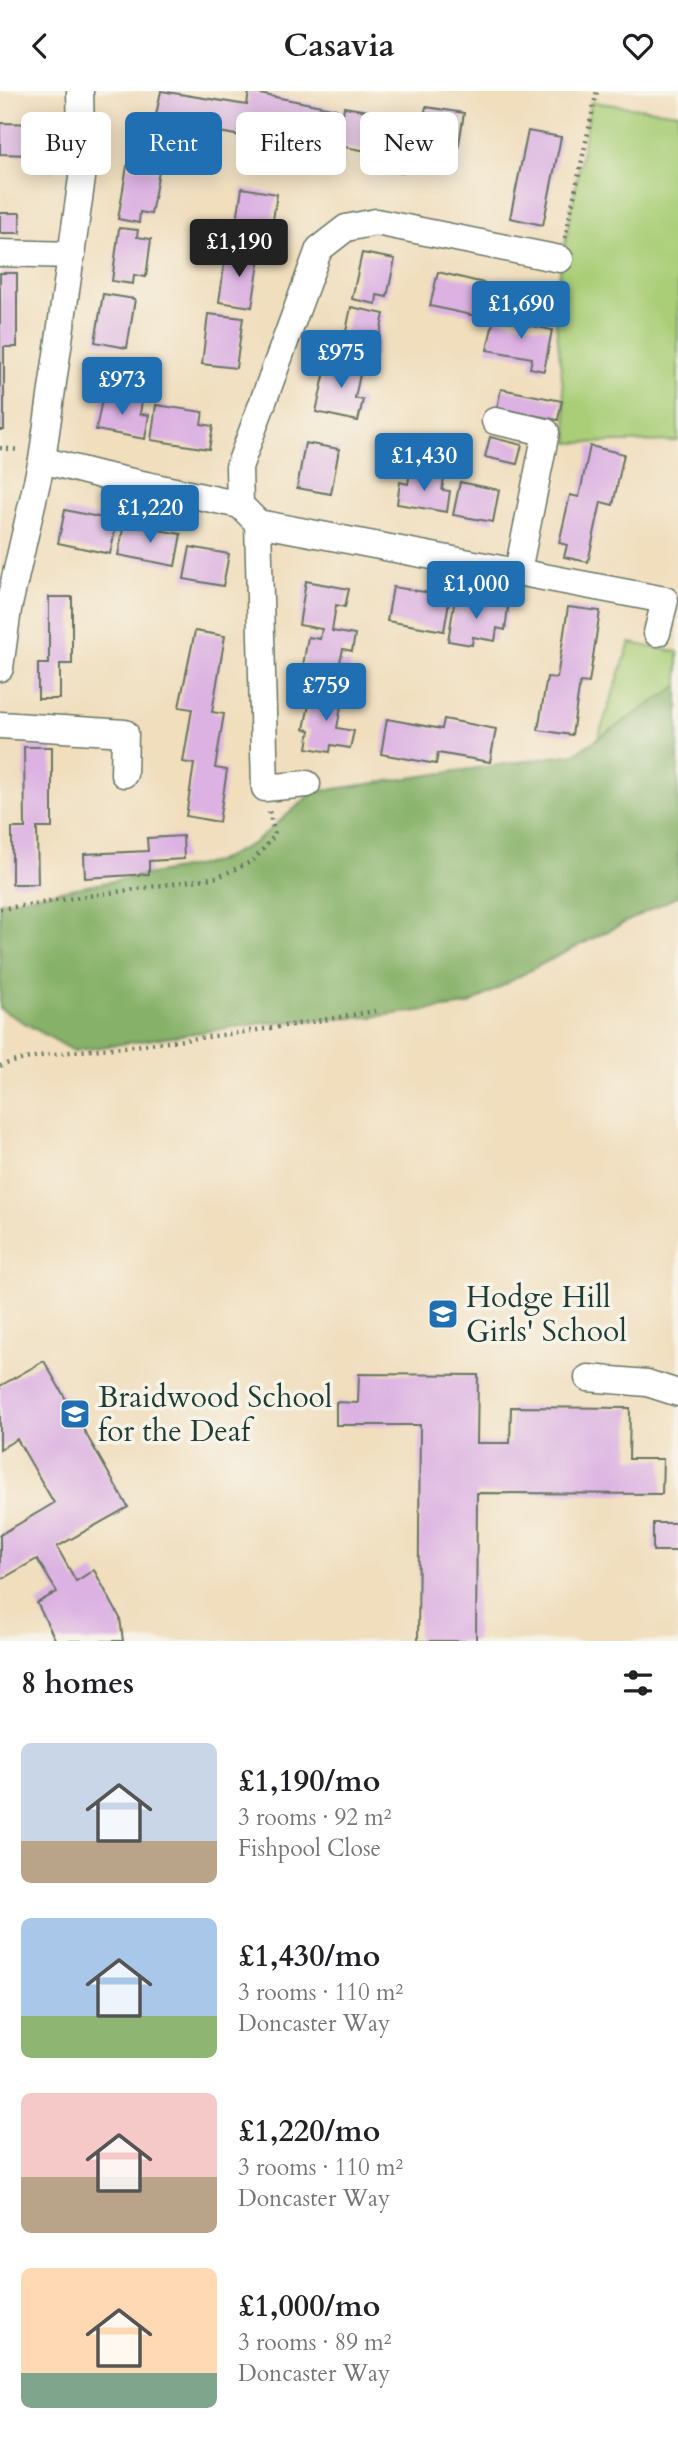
<!DOCTYPE html>
<meta charset="utf-8">
<style>
:root{--surface:#fff;--page:#f6f6f6;--text:#202124;--muted:#757577;--accent:#1f6fb2}
body{margin:0;font-family:Cardo,serif;background:var(--page);color:var(--text);height:100vh;display:flex;flex-direction:column;font-size:26px;white-space:nowrap}
*{box-sizing:border-box;margin:0}
p{font-size:23px;color:var(--muted)}
.icon{flex:none;width:38px;height:38px;fill:none;stroke:currentColor;stroke-width:2;stroke-linecap:round;stroke-linejoin:round}
.map{position:relative;height:1550px;overflow:hidden}
.details{display:flex;flex-direction:column;background:var(--surface);flex:1}
.details>*{flex:none}
.guide{position:absolute;left:21px;top:21px;width:637px;height:63px;display:flex;gap:14px}
.price{position:absolute;translate:-50% -60px;padding:0 16px;border-radius:7px;background:var(--accent);color:#fff;font-size:23px;line-height:46px;filter:drop-shadow(0 2px 4px #0008)}
.price::after{content:'';position:absolute;left:50%;top:42px;width:21px;height:16px;margin-left:-10px;background:inherit;clip-path:polygon(0 0,100% 0,50% 100%)}
.price.selected{background:#222;color:#fff}
ul{padding:0;list-style:none}
li{display:flex;align-items:center;gap:21px;height:175px;padding:0 21px}
li span{display:grid;place-items:center;flex:none;width:196px;height:140px;border-radius:10px;color:#555}
li>.icon{margin-inline-start:auto}
span .icon{width:84px;height:84px;fill:#fffc;stroke-width:1}
li b{font-size:30px}
h2{display:flex;justify-content:space-between;align-items:center;height:84px;padding:0 21px;font-size:30px}
.pill{padding:0 24px;border-radius:10px;background:var(--surface);box-shadow:0 4px 18px #0003;font-size:24px;line-height:63px}
.pill.selected{background:var(--accent);color:#fff}
header{display:flex;justify-content:space-between;align-items:center;height:91px;padding:0 21px;background:var(--surface);font-size:32px;font-weight:800}
.map>svg:first-child{display:block}
.green{fill:#a9ce77;stroke:#648656;stroke-width:2}
.forest{fill:#86b168;stroke:#52774e;stroke-width:2}
.building{fill:#dcb2e2}
.lines{fill:none;stroke-linecap:round;stroke-linejoin:round}
.minor-casing{stroke:#687564;stroke-width:29}
.path{stroke:#687564;stroke-width:4.5;stroke-dasharray:2 5;stroke-linecap:butt}
.minor{stroke:#fff;stroke-width:26}
.labels{text-anchor:middle;stroke-width:7;stroke-linejoin:round;paint-order:stroke}
.poi-label{font-size:30px;fill:#1f3d34;stroke:#f7f3e8;text-anchor:start}
</style>
<header><svg class="icon" aria-label="back" viewBox="0 0 24 24"><path d="M15 5l-7 7 7 7"/></svg>Casavia<svg class="icon" aria-label="heart" viewBox="0 0 24 24"><path d="M12 20l-8-8c-3-5 5-10 8-4 3-6 11-1 8 4z"/></svg></header>
<div class="map">
<svg width="678" height="1550" viewBox="0 0 678 1550">
<rect width="100%" height="100%" fill="#f7f3e8"/>
<filter id="ink" filterUnits="userSpaceOnUse"><feTurbulence type="fractalNoise" baseFrequency=".0143" numOctaves="2"/><feDisplacementMap in="SourceGraphic" scale="14" xChannelSelector="R" yChannelSelector="G"/><feConvolveMatrix kernelMatrix="1 2 1 2 8 2 1 2 1" color-interpolation-filters="sRGB"/></filter>
<filter id="wash" filterUnits="userSpaceOnUse"><feTurbulence type="fractalNoise" baseFrequency=".00686" numOctaves="4" result="noise"/><feDisplacementMap in="SourceGraphic" scale="28" xChannelSelector="R" yChannelSelector="G"/><feGaussianBlur stdDeviation="1.57" result="paint"/><feColorMatrix in="noise" values="0 0 0 0 0 0 0 0 0 0 0 0 0 0 0 0 0 1.4 0 .05"/><feComposite in="paint" operator="in"/></filter>
<g filter="url(#wash)">
<rect width="100%" height="100%" fill="#f0debd"/>
<g class="green">
<path d="M591,11L678,22V350L569,352L554,213Z"/>
<path d="M630,552L678,561V595L598,647Z"/>
</g>
<path class="forest" d="M678,595V805L538,875L468,914L370,926L262,932L74,960L0,918V811L216,771L254,752L314,701L574,663Z"/>
<g id="blocks">
<g class="building">
<path d="M161,0L247,14L249,1L337,18L328,66L311,62L314,48L299,45L298,53L261,46L263,38L243,34L241,45L155,29Z"/>
<path d="M344,16L423,29L426,16L464,22L458,59L440,56L439,65L418,61L415,80L405,78L403,82L396,81L394,75L383,73L385,63L338,55Z"/>
<path d="M0,32L44,33L43,61H56L55,81L29,80L30,64L0,63Z"/>
<path d="M528,40L561,46L543,134L510,127Z"/>
<path d="M127,75L159,80L151,123L140,121L139,132L118,128Z"/>
<path d="M242,97L277,103L270,148L235,142Z"/>
<rect x="0" y="122" width="20" height="20"/>
<path d="M119,137L138,139L137,146L151,148L146,186L134,184L133,193L112,190Z"/>
<path d="M226,161L260,166L252,216L219,211Z"/>
<path d="M362,162L395,168L387,206L377,204L376,213L352,208Z"/>
<path d="M438,181L492,194L485,227L430,215Z"/>
<path d="M0,182H17V256H4V339H0Z"/>
<path d="M103,203L135,208L127,257L95,251Z"/>
<path d="M351,216L384,223L375,267L342,260Z"/>
<path d="M208,223L243,227L236,277L202,273Z"/>
<path d="M494,227L552,239L544,280L530,277L532,267L487,259Z"/>
<path d="M328,267L362,274L355,307L363,309L358,330L316,321Z"/>
<path d="M501,298L562,310L558,329L497,317Z"/>
<path d="M103,303L142,310L140,323L149,324L145,348L96,339Z"/>
<path d="M156,314L203,321L201,333L213,335L209,358L151,349Z"/>
<path d="M490,346L522,354L517,373L485,366Z"/>
<path d="M305,352L339,358L331,403L297,397Z"/>
<path d="M590,355L624,363L613,414L601,411L588,471L564,466L567,454L559,452L570,404L579,406Z"/>
<path d="M410,382L444,387L442,399L450,400L447,421L397,413L400,391L408,393Z"/>
<path d="M460,391L499,399L493,431L453,424Z"/>
<path d="M65,419L117,430L110,463L58,452Z"/>
<path d="M124,433L181,443L175,475L118,464Z"/>
<path d="M190,456L229,463L223,495L184,488Z"/>
<path d="M306,490L349,498L345,516L336,514L332,540L355,544L352,560L343,558L340,571L351,572L347,600L307,593L309,582L302,580L308,546L320,548L322,538L299,534Z"/>
<path d="M393,496L450,505L444,540L387,530Z"/>
<path d="M49,506H72V573H60V608H38V573H49Z"/>
<path d="M455,507L508,516L505,539L497,537L495,550L473,546L472,554L448,550Z"/>
<path d="M568,516L600,520L589,592L580,591L572,644L538,639L547,586L557,587Z"/>
<path d="M195,540L225,545L212,621L224,623L215,677L227,679L219,731L186,725L194,673L183,671L192,618L179,616Z"/>
<path d="M312,599L343,605L337,637L354,640L350,657L331,654L330,661L307,657L310,639L304,638Z"/>
<path d="M387,628L442,638L444,628L496,638L490,671L438,662L436,673L381,663Z"/>
<path d="M24,656H52V737H37L38,793H12V737H25Z"/>
<path d="M183,745L184,768L149,770V783L85,787L84,763L148,760L147,747Z"/>
<path d="M44,1270L128,1416L57,1456L76,1490L94,1479L120,1527L123,1550H56L37,1512L57,1501L37,1468L0,1489V1444L54,1412L17,1348L0,1358V1295Z"/>
<path d="M359,1283L478,1284L477,1352H510L511,1316L630,1317L629,1368H663L662,1403L477,1402L476,1550H418L420,1334H336V1311L358,1312Z"/>
<rect x="653" y="1432" width="25" height="28"/>
</g>
</g>
</g>
<g filter="url(#ink)">
<use href="#blocks" fill-opacity="0" stroke="#687564" stroke-width="2"/>
<g class="lines">
<g class="minor-casing">
<g id="minor">
<path d="M0,162L72,164"/>
<path d="M495,330L546,341L518,480"/>
<path d="M42,369L104,385L240,414L258,432L665,509L657,542"/>
<path d="M240,414L239,376L319,158L346,137L376,131L560,168"/>
<path d="M258,432L265,697L307,693"/>
<path d="M0,577L8,518L42,369L82,87L80,0"/>
<path d="M0,634L125,642L124,683"/>
<path d="M588,1287L647,1292L678,1302"/>
</g>
</g>
<g class="path">
<path d="M565,147L597,0"/>
<path d="M0,357L20,359"/>
<path d="M0,818L218,786L253,770L275,744L269,720"/>
<path d="M0,975C37,961 101,959 142,954C220,945 297,934 375,920"/>
</g>
<use href="#minor" class="minor"/>
</g>
</g>
<defs>
<g id="school-square" transform="scale(1.575)"><rect x="-9" y="-9" width="18" height="18" rx="4" fill="#1f6fb2" stroke="#f7f3e8"/><path d="M0-5L7-2L0 1L-7-2ZM-4 1L0 2.5L4 1V4Q0 6-4 4Z" fill="#fff"/></g>
</defs>
<g fill-rule="evenodd">
<use href="#school-square" x="443" y="1223"/>
<use href="#school-square" x="75" y="1323"/>
</g>
<g class="labels">
<g class="poi-label">
<text x="466" y="1216">Hodge Hill<tspan x="466" dy="34">Girls' School</tspan></text>
<text x="98" y="1316">Braidwood School<tspan x="98" dy="34">for the Deaf</tspan></text>
</g>
</g>
</svg>
<b class="price selected" style="left:239px;top:188px">£1,190</b>
<b class="price" style="left:521px;top:250px">£1,690</b>
<b class="price" style="left:341px;top:299px">£975</b>
<b class="price" style="left:122px;top:326px">£973</b>
<b class="price" style="left:424px;top:402px">£1,430</b>
<b class="price" style="left:150px;top:454px">£1,220</b>
<b class="price" style="left:476px;top:530px">£1,000</b>
<b class="price" style="left:326px;top:632px">£759</b>
<div class="guide">
<a class="pill">Buy</a>
<a class="pill selected">Rent</a>
<a class="pill">Filters</a>
<a class="pill">New</a>
</div>
</div>
<section class="details">
<h2>8 homes<svg class="icon" aria-label="filters" viewBox="0 0 24 24"><path d="M4 7h16M4 17h16"/><circle cx="9" cy="7" r="2"/><circle cx="15" cy="17" r="2"/></svg></h2>
<ul>
<li><span style="background:linear-gradient(#c9d6e8 70%,#b9a48a 0)"><svg class="icon" aria-label="home" viewBox="0 0 24 24"><path d="M3 11l9-7 9 7M6 9v11h12V9"/></svg></span><div><b>£1,190/mo</b><p>3 rooms · 92 m²</p><p>Fishpool Close</p></div></li>
<li><span style="background:linear-gradient(#a9c7e8 70%,#8fb573 0)"><svg class="icon" aria-label="home" viewBox="0 0 24 24"><path d="M3 11l9-7 9 7M6 9v11h12V9"/></svg></span><div><b>£1,430/mo</b><p>3 rooms · 110 m²</p><p>Doncaster Way</p></div></li>
<li><span style="background:linear-gradient(#f6c9c9 60%,#b9a48a 0)"><svg class="icon" aria-label="home" viewBox="0 0 24 24"><path d="M3 11l9-7 9 7M6 9v11h12V9"/></svg></span><div><b>£1,220/mo</b><p>3 rooms · 110 m²</p><p>Doncaster Way</p></div></li>
<li><span style="background:linear-gradient(#ffd9b3 75%,#7fa58c 0)"><svg class="icon" aria-label="home" viewBox="0 0 24 24"><path d="M3 11l9-7 9 7M6 9v11h12V9"/></svg></span><div><b>£1,000/mo</b><p>3 rooms · 89 m²</p><p>Doncaster Way</p></div></li>
</ul>
</section>
